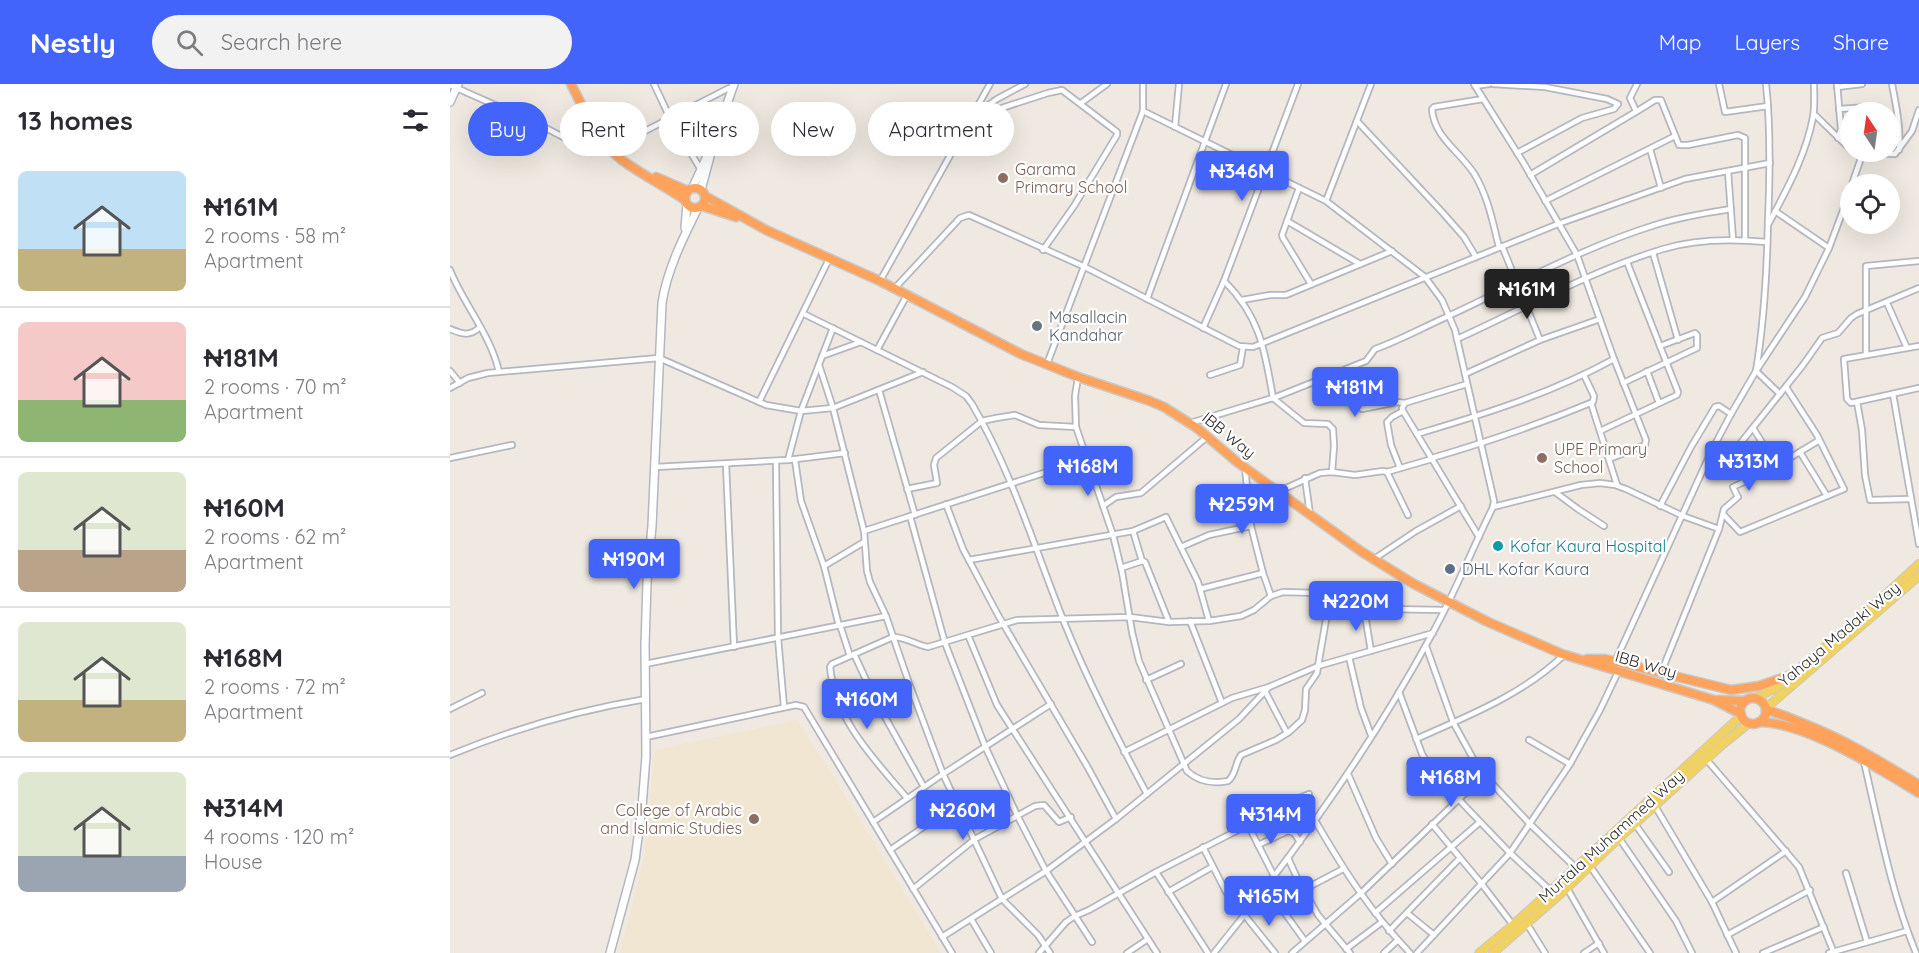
<!DOCTYPE html>
<meta charset="utf-8">
<style>
:root{--surface:#fff;--page:#f2f2f3;--text:#2b2b33;--muted:#7c7c81;--line:#e1e1e2;--accent:#4264fb}
body{margin:0;font-family:Quicksand,sans-serif;background:var(--page);color:var(--text);height:100vh;display:flex;flex-direction:column;font-size:22px;white-space:nowrap}
*{box-sizing:border-box;margin:0}
p{font-size:20px;color:var(--muted)}
.icon{flex:none;width:33px;height:33px;fill:none;stroke:currentColor;stroke-width:2;stroke-linecap:round;stroke-linejoin:round}
.map{position:relative;flex:1;overflow:hidden}
.drawer{display:flex;flex-direction:column;background:var(--surface);width:450px}
.drawer>*{flex:none}
.hud{position:absolute;left:18px;top:18px;width:570px;height:54px;display:flex;gap:12px}
.needle{width:39px;rotate:347deg}
.buttons{position:absolute;left:1390px;top:18px;display:grid;gap:12px}
.buttons a{display:grid;place-items:center;width:60px;height:60px;border-radius:50%;background:var(--surface);box-shadow:0 6px 24px #0002;font-size:30px}
.price{position:absolute;translate:-50% -51px;padding:0 14px;border-radius:6px;background:var(--accent);color:#fff;font-size:20px;line-height:39px;filter:drop-shadow(0 2px 3px #0008)}
.price::after{content:'';position:absolute;left:50%;top:36px;width:18px;height:14px;margin-left:-9px;background:inherit;clip-path:polygon(0 0,100% 0,50% 100%)}
.price.on{background:#222;color:#fff}
ul{padding:0;list-style:none}
li{display:flex;align-items:center;gap:18px;height:150px;padding:0 18px}
li+li{border-top:2px solid var(--line)}
li span{display:grid;place-items:center;flex:none;width:168px;height:120px;border-radius:9px;color:#555}
li>.icon{margin-inline-start:auto}
span .icon{width:72px;height:72px;fill:#fffc;stroke-width:1}
li b{font-size:26px}
h2{display:flex;justify-content:space-between;align-items:center;height:72px;padding:0 18px;font-size:26px}
.chip{padding:0 21px;border-radius:27px;background:var(--surface);box-shadow:0 6px 24px #0002;font-size:21px;line-height:54px}
.chip.on{background:var(--accent);color:#fff}
header{display:flex;align-items:center;gap:36px;box-sizing:border-box;height:84px;padding:0 30px;background:var(--accent);color:#fff}
header strong{font-size:28px}
nav{display:flex;gap:33px;margin-inline-start:auto;font-size:21px}
.search{width:420px;height:54px;background:var(--page);display:flex;align-items:center;gap:15px;box-sizing:border-box;padding:0 21px;border-radius:33px;color:var(--muted);font-size:22px}
main{display:flex;flex:1;min-height:0}
.map>svg:first-child{display:block}
.education{fill:#f0e6d1}
.lines{fill:none;stroke-linecap:round;stroke-linejoin:round}
.street-casing{stroke:#b4b7c1;stroke-width:8}
.secondary-casing{stroke:#b4b7c1;stroke-width:10}
.primary-casing{stroke:#c9c9c9;stroke-width:10}
.highway-casing{stroke:#c9c9c9;stroke-width:11}
.street{stroke:#fff;stroke-width:4.5}
.secondary{stroke:#fff;stroke-width:7}
.primary{stroke:#f2d163;stroke-width:8}
.highway{stroke:#ffa35c;stroke-width:8}
.education-dot{fill:#8d6e63;stroke:#fff;stroke-width:2}
.worship-dot{fill:#6b7280;stroke:#fff;stroke-width:2}
.culture-dot{fill:#0f9aa8;stroke:#fff;stroke-width:2}
.service-dot{fill:#5c6f8a;stroke:#fff;stroke-width:2}
.labels{text-anchor:middle;stroke-width:4.5;stroke-linejoin:round;paint-order:stroke}
.education-label{font-size:16px;fill:#785e54;stroke:#fff;text-anchor:start}
.worship-label{font-size:16px;fill:#5b616d;stroke:#fff;text-anchor:start}
.street-label{font-size:16px;fill:#2e2e2e;stroke:#fff}
.culture-label{font-size:16px;fill:#0d838f;stroke:#fff;text-anchor:start}
.service-label{font-size:16px;fill:#4e5e75;stroke:#fff;text-anchor:start}
</style>
<header>
<strong>Nestly</strong>
<div class="search"><svg class="icon" aria-label="search" viewBox="0 0 24 24"><circle cx="10" cy="10" r="6"/><path d="M15 15l6 6"/></svg>Search here</div>
<nav><a>Map</a><a>Layers</a><a>Share</a></nav>
</header>
<main>
<section class="drawer">
<h2>13 homes<svg class="icon" aria-label="filters" viewBox="0 0 24 24"><path d="M4 7h16M4 17h16"/><circle cx="9" cy="7" r="2"/><circle cx="15" cy="17" r="2"/></svg></h2>
<ul>
<li><span style="background:linear-gradient(#bfe0f5 65%,#c2b280 0)"><svg class="icon" aria-label="home" viewBox="0 0 24 24"><path d="M3 11l9-7 9 7M6 9v11h12V9"/></svg></span><div><b>₦161M</b><p>2 rooms · 58 m²</p><p>Apartment</p></div></li>
<li><span style="background:linear-gradient(#f6c9c9 65%,#8fb573 0)"><svg class="icon" aria-label="home" viewBox="0 0 24 24"><path d="M3 11l9-7 9 7M6 9v11h12V9"/></svg></span><div><b>₦181M</b><p>2 rooms · 70 m²</p><p>Apartment</p></div></li>
<li><span style="background:linear-gradient(#dfe7d0 65%,#b9a48a 0)"><svg class="icon" aria-label="home" viewBox="0 0 24 24"><path d="M3 11l9-7 9 7M6 9v11h12V9"/></svg></span><div><b>₦160M</b><p>2 rooms · 62 m²</p><p>Apartment</p></div></li>
<li><span style="background:linear-gradient(#dfe7d0 65%,#c2b280 0)"><svg class="icon" aria-label="home" viewBox="0 0 24 24"><path d="M3 11l9-7 9 7M6 9v11h12V9"/></svg></span><div><b>₦168M</b><p>2 rooms · 72 m²</p><p>Apartment</p></div></li>
<li><span style="background:linear-gradient(#dfe7d0 70%,#9aa5b1 0)"><svg class="icon" aria-label="home" viewBox="0 0 24 24"><path d="M3 11l9-7 9 7M6 9v11h12V9"/></svg></span><div><b>₦314M</b><p>4 rooms · 120 m²</p><p>House</p></div></li>
</ul>
</section>
<div class="map">
<svg width="1469" height="869" viewBox="0 0 1469 869">
<rect width="100%" height="100%" fill="#efe9e1"/>
<path class="education" d="M347,636L385,695L491,869H170L194,775L205,666Z"/>
<g class="lines">
<g class="street-casing">
<g id="street">
<path d="M204,0L220,34L251,86"/>
<path d="M1024,0L1073,78L1127,171L1164,275L1196,356L1195,361L1159,375"/>
<path d="M1043,0L1095,3L1157,15L1168,20L1164,25L1132,34L1067,69"/>
<path d="M1269,0L1275,28L1318,22"/>
<path d="M1316,0C1321,46 1320,91 1318,137C1317,187 1314,238 1306,287L1330,310"/>
<path d="M1387,0L1391,45L1388,54"/>
<path d="M1442,0C1446,22 1451,43 1449,66"/>
<path d="M0,1L90,41L113,53"/>
<path d="M1025,2L1039,0"/>
<path d="M1387,3L1412,0"/>
<path d="M1033,15L984,23L982,25C984,54 1011,68 1025,91C1038,113 1043,139 1049,163"/>
<path d="M631,19L657,0"/>
<path d="M1389,25L1419,23L1421,24V28"/>
<path d="M693,27L876,117L975,193L992,216L1005,246L1044,417L1043,423C1022,465 1005,509 982,550C921,664 845,769 764,869"/>
<path d="M1186,27L1180,14L1187,0"/>
<path d="M1364,30L1401,66"/>
<path d="M524,31L547,15L575,0"/>
<path d="M521,34L598,9L612,6L667,48V51L624,122L593,166"/>
<path d="M907,37L993,129L1014,153L1026,173"/>
<path d="M725,43L729,0"/>
<path d="M160,65L279,4"/>
<path d="M1200,65L1211,104"/>
<path d="M1416,69L1445,70L1462,47L1469,26"/>
<path d="M1278,87L1283,156"/>
<path d="M1080,91L1189,26L1205,16H1211L1229,61H1238L1288,51L1295,54V156"/>
<path d="M1402,100L1411,74L1417,69"/>
<path d="M849,104L832,151L833,154L861,200"/>
<path d="M876,117L921,0"/>
<path d="M1095,117L1225,52"/>
<path d="M1325,127L1379,164"/>
<path d="M837,137L910,180"/>
<path d="M1319,139C1337,105 1356,71 1363,33C1365,23 1364,11 1364,0"/>
<path d="M1052,162L1090,256"/>
<path d="M1203,169L1228,256"/>
<path d="M0,186C14,221 41,251 49,288"/>
<path d="M430,197L540,0"/>
<path d="M774,197C810,232 815,267 823,314L854,339L878,340L883,345L884,362L882,388"/>
<path d="M445,204L510,134L519,131L635,183L789,262L803,263L1108,140L1235,95L1320,79"/>
<path d="M697,215L776,0"/>
<path d="M792,216L820,211H836L942,167"/>
<path d="M1437,219L1457,264"/>
<path d="M354,230L502,303L516,312L522,320C562,388 585,465 614,538C638,598 667,654 697,710"/>
<path d="M753,244L774,197L848,0"/>
<path d="M0,245C12,250 20,253 30,243"/>
<path d="M1007,255C1073,225 1143,186 1213,165C1245,155 1284,155 1317,158"/>
<path d="M1469,262L1394,275L1397,315L1401,319L1469,304"/>
<path d="M427,266L457,211"/>
<path d="M1416,271V182L1469,177"/>
<path d="M372,272L411,258"/>
<path d="M597,280L693,27V0"/>
<path d="M369,281L383,324L414,447L417,487L420,498L436,532L460,602L493,690L552,815L588,851L600,869"/>
<path d="M896,285L912,325L947,318L955,319L1017,300"/>
<path d="M0,287L10,299"/>
<path d="M1197,287L1209,319"/>
<path d="M1015,290L1090,256L1150,235"/>
<path d="M760,291L790,281L793,263"/>
<path d="M1173,299L1247,264V251L1245,249L1210,262"/>
<path d="M0,304L18,294L38,289L209,274L316,321L351,327L383,324L473,288"/>
<path d="M429,306L465,431"/>
<path d="M1443,310L1469,460"/>
<path d="M309,318L379,175"/>
<path d="M1407,318L1412,346L1415,391L1420,416L1460,415"/>
<path d="M955,319L952,324L953,327L1029,453"/>
<path d="M1141,319L1167,401"/>
<path d="M740,339L826,313L916,277L925,265C948,257 970,245 992,235C1062,203 1131,164 1205,141C1230,133 1255,129 1281,125"/>
<path d="M1303,344L1313,360L1323,384"/>
<path d="M1150,347L1227,311L1228,308L1177,178"/>
<path d="M967,350C1035,330 1102,309 1164,275"/>
<path d="M1262,366L1275,372L1281,371L1353,281L1372,254L1388,249L1401,234L1407,230L1469,204"/>
<path d="M1350,368L1377,412"/>
<path d="M0,374L62,361"/>
<path d="M982,374C1037,358 1090,340 1143,318L1144,312L1134,291"/>
<path d="M338,376L351,327L383,244"/>
<path d="M345,376L351,417L374,482L389,542"/>
<path d="M326,377L328,554L334,623"/>
<path d="M276,380L284,563"/>
<path d="M205,383L338,376L395,369"/>
<path d="M795,384L801,442L813,489L821,512"/>
<path d="M950,384L941,361L937,338L942,333L953,327"/>
<path d="M937,388L958,431"/>
<path d="M855,394L860,430"/>
<path d="M457,405L487,399L484,381L486,374L532,337L546,334L565,331L589,341L626,343"/>
<path d="M827,408L870,389L882,388L905,391L933,387L937,388L982,375"/>
<path d="M1105,408L1128,425L1154,442"/>
<path d="M496,420L513,465L548,531L637,682L666,735"/>
<path d="M653,422L666,413L691,409L757,353"/>
<path d="M1210,422L1241,363L1265,323L1269,322L1281,330"/>
<path d="M1043,423L1131,401L1150,399L1165,401L1176,405L1233,432L1269,445"/>
<path d="M1273,430L1290,448L1394,405L1367,351L1336,303"/>
<path d="M460,432L495,559L535,662L567,731L596,787L642,858"/>
<path d="M414,447L637,375"/>
<path d="M683,447L692,477L695,478L719,538"/>
<path d="M731,463L759,451L801,442"/>
<path d="M924,475L966,447L1011,422"/>
<path d="M519,476L683,447L716,433L748,498L759,537"/>
<path d="M374,482L414,458"/>
<path d="M671,484L692,477"/>
<path d="M750,505L813,489"/>
<path d="M878,524L994,526"/>
<path d="M914,525L921,567"/>
<path d="M740,537L772,619"/>
<path d="M390,541L400,572"/>
<path d="M518,551L547,621L707,869"/>
<path d="M976,562L1003,638L1025,678L1034,691L1080,740L1126,784"/>
<path d="M404,570L425,615L474,703"/>
<path d="M899,573L911,624L921,651"/>
<path d="M1165,578L1262,366L1281,330L1306,287L1355,213L1379,164L1401,105"/>
<path d="M195,580L436,532"/>
<path d="M1211,589L1269,445L1274,425L1288,413L1283,403L1323,384L1368,357V354"/>
<path d="M696,596L731,580"/>
<path d="M815,607L837,649"/>
<path d="M949,608L972,670L978,680L1014,721L1060,769L1101,807"/>
<path d="M0,625L32,609"/>
<path d="M196,653L346,621L354,623L502,869"/>
<path d="M966,655C1018,632 1072,611 1114,571"/>
<path d="M1079,656L1120,680"/>
<path d="M674,668L782,614L819,603L868,582L983,549"/>
<path d="M0,671C63,645 128,626 196,615"/>
<path d="M1256,675L1349,783L1384,869"/>
<path d="M1414,678C1429,742 1441,808 1466,869"/>
<path d="M898,690L926,754L942,780"/>
<path d="M457,714C424,675 385,636 380,583L382,580L443,553C456,553 466,561 478,563L567,536L680,533L719,538L759,537L791,532L804,526L821,512L833,508L867,509L878,518V524L868,582L867,589L856,605L855,626L852,636L839,648L826,656L791,671C785,679 786,691 778,697C762,700 749,698 737,687L689,577L682,548L672,488L663,451L626,343L625,312L628,293"/>
<path d="M1205,722L1262,818L1286,869"/>
<path d="M423,738L493,690L601,620"/>
<path d="M866,738C895,788 920,827 960,869"/>
<path d="M982,740L1031,799L1063,841"/>
<path d="M1185,740L1219,788"/>
<path d="M1169,754L1226,837L1242,869"/>
<path d="M808,761L838,747L844,749L850,758"/>
<path d="M753,763L776,808L825,869"/>
<path d="M440,766L507,720"/>
<path d="M838,774L848,796L868,831L900,869"/>
<path d="M1140,782L1200,869"/>
<path d="M706,788L758,869"/>
<path d="M1396,789L1417,858"/>
<path d="M824,792L798,741L799,734L859,710"/>
<path d="M816,803L855,857"/>
<path d="M1117,804L1154,869"/>
<path d="M463,805L525,755L585,722L594,721L609,738L621,733"/>
<path d="M853,806L893,785"/>
<path d="M718,808L762,783"/>
<path d="M1262,818L1336,767"/>
<path d="M925,829L1030,738"/>
<path d="M957,829L984,851"/>
<path d="M521,835L541,869"/>
<path d="M1077,840L1095,869"/>
<path d="M939,847L1010,774"/>
<path d="M1277,851L1360,806"/>
<path d="M492,853L596,787L666,735L789,635L819,603"/>
<path d="M896,865L932,838"/>
<path d="M589,869L616,838L625,832L639,826L706,788L798,741"/>
<path d="M677,869L698,855"/>
<path d="M842,869L910,810L1034,691"/>
<path d="M934,869L948,856"/>
<path d="M967,869L1060,769L1120,680L1150,626L1168,588"/>
<path d="M1134,869L1149,859"/>
<path d="M1313,869L1374,843"/>
<path d="M1379,869L1457,847"/>
</g>
</g>
<g class="secondary-casing">
<g id="secondary">
<path d="M0,18L8,0"/>
<path d="M242,105L264,57L284,0"/>
<path d="M251,106L262,65"/>
<path d="M235,144L237,120"/>
<path d="M160,869L185,776L192,723L196,672L195,561L197,498L202,442L212,219C217,186 233,154 248,124"/>
</g>
</g>
<g class="primary-casing">
<g id="primary">
<path d="M1306,614L1327,603L1419,526L1469,480"/>
<path d="M1316,624L1469,492"/>
<path d="M1029,869L1063,841L1291,632"/>
<path d="M1043,869L1117,804L1169,754L1273,660L1299,639"/>
</g>
</g>
<g class="highway-casing">
<g id="highway">
<path d="M121,0C135,27 147,57 172,76C192,91 215,102 235,116"/>
<path d="M206,93L238,107"/>
<circle cx="245" cy="114" r="10"/>
<path d="M255,112L316,146L430,197L571,270L628,293L700,317L714,323L747,344L787,378L912,468L964,500L1038,538L1112,570L1264,616L1291,630"/>
<path d="M252,122L286,133"/>
<path d="M1137,575H1155L1281,606L1309,602L1341,591"/>
<circle cx="1303" cy="627" r="13"/>
<path d="M1268,616L1295,617"/>
<path d="M1316,626C1329,629 1340,634 1352,639C1394,655 1431,678 1469,701"/>
<path d="M1309,638C1355,638 1430,685 1469,709"/>
</g>
</g>
<use href="#street" class="street"/>
<use href="#secondary" class="secondary"/>
<use href="#primary" class="primary"/>
<use href="#highway" class="highway"/>
</g>
<g class="education-dot">
<circle cx="553" cy="94" r="6"/>
<circle cx="1092" cy="374" r="6"/>
<circle cx="304" cy="735" r="6"/>
</g>
<circle class="worship-dot" cx="587" cy="242" r="6"/>
<circle class="culture-dot" cx="1048" cy="462" r="6"/>
<circle class="service-dot" cx="1000" cy="485" r="6"/>
<g class="labels">
<g class="education-label">
<text x="565" y="91">Garama<tspan x="565" dy="18">Primary School</tspan></text>
<text x="1104" y="371">UPE Primary<tspan x="1104" dy="18">School</tspan></text>
<text x="292" y="732" text-anchor="end">College of Arabic<tspan x="292" dy="18">and Islamic Studies</tspan></text>
</g>
<g class="worship-label">
<text x="599" y="239">Masallacin<tspan x="599" dy="18">Kandahar</tspan></text>
</g>
<g class="street-label">
<text transform="translate(779 351) rotate(39)" y="6">IBB Way</text>
<text transform="translate(1389 550) rotate(-40)" y="6">Yahaya Madaki Way</text>
<text transform="translate(1196 580) rotate(16)" y="6">IBB Way</text>
<text transform="translate(1161 752) rotate(-42)" y="6">Murtala Muhammed Way</text>
</g>
<g class="culture-label">
<text x="1060" y="468">Kofar Kaura Hospital</text>
</g>
<g class="service-label">
<text x="1012" y="491">DHL Kofar Kaura</text>
</g>
</g>
</svg>
<div class="buttons">
<a><svg class="needle" viewBox="-14 -14 28 28"><path d="M0-13l5 13h-10z" fill="#e53935"/><path d="M0 13l5-13h-10z" fill="#7c7c81"/></svg></a>
<a><svg class="icon" aria-label="locate" viewBox="0 0 24 24"><circle cx="12" cy="12" r="6"/><path d="M12 2v4M12 18v4M2 12h4M18 12h4"/></svg></a>
</div>
<b class="price" style="left:792px;top:118px">₦346M</b>
<b class="price on" style="left:1077px;top:236px">₦161M</b>
<b class="price" style="left:905px;top:334px">₦181M</b>
<b class="price" style="left:1299px;top:408px">₦313M</b>
<b class="price" style="left:638px;top:413px">₦168M</b>
<b class="price" style="left:792px;top:451px">₦259M</b>
<b class="price" style="left:184px;top:506px">₦190M</b>
<b class="price" style="left:906px;top:548px">₦220M</b>
<b class="price" style="left:417px;top:646px">₦160M</b>
<b class="price" style="left:1001px;top:724px">₦168M</b>
<b class="price" style="left:513px;top:757px">₦260M</b>
<b class="price" style="left:821px;top:761px">₦314M</b>
<b class="price" style="left:819px;top:843px">₦165M</b>
<div class="hud">
<a class="chip on">Buy</a>
<a class="chip">Rent</a>
<a class="chip">Filters</a>
<a class="chip">New</a>
<a class="chip">Apartment</a>
</div>
</div>
</main>
